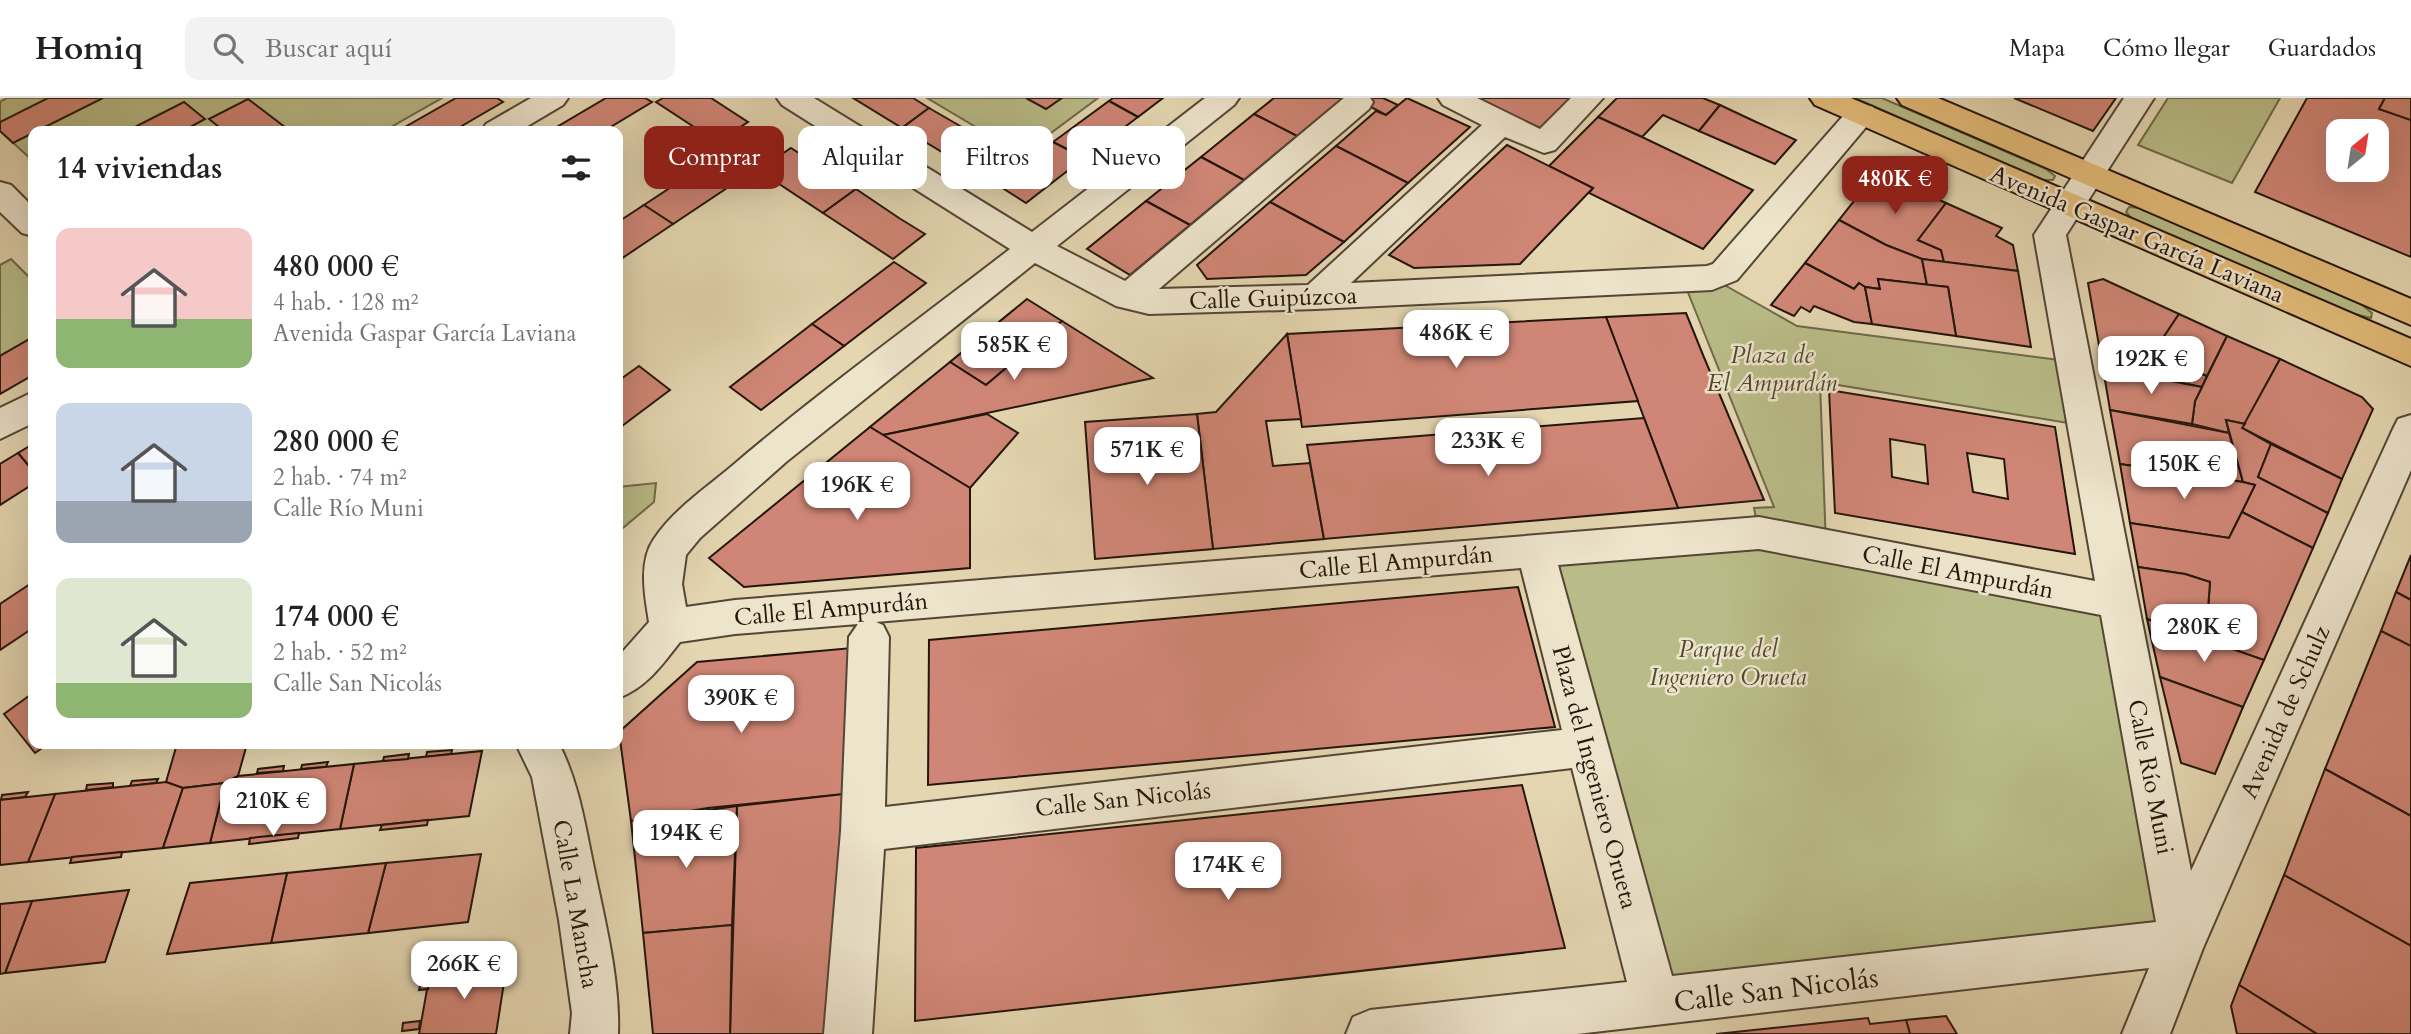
<!DOCTYPE html>
<html lang="es">
<meta charset="utf-8">
<style>
:root{--surface:#fff;--page:#f2f2f2;--text:#222;--muted:#767676;--line:#e0e0e0;--accent:#8f2418}
body{margin:0;font-family:Cardo,serif;background:var(--page);color:var(--text);height:100vh;display:flex;flex-direction:column;font-size:26px;white-space:nowrap}
*{box-sizing:border-box;margin:0}
p{font-size:23px;color:var(--muted)}
.icon{flex:none;width:38px;height:38px;fill:none;stroke:currentColor;stroke-width:2;stroke-linecap:round;stroke-linejoin:round}
.map{position:relative;flex:1;overflow:hidden}
.details{position:absolute;left:28px;top:28px;width:595px;height:623px;display:flex;flex-direction:column;background:var(--surface);border-radius:14px;box-shadow:0 7px 28px #0002}
.details>*{flex:none}
.hud{position:absolute;left:644px;top:28px;width:665px;height:63px;display:flex;gap:14px}
.needle{width:46px;rotate:30deg}
.controls{position:absolute;left:2326px;top:21px;display:grid;gap:14px}
.controls a{display:grid;place-items:center;width:63px;height:63px;border-radius:14px;background:var(--surface);box-shadow:0 7px 28px #0002;font-size:35px}
.price{position:absolute;translate:-50% -60px;padding:0 16px;border-radius:14px;background:#fff;color:#222;font-size:23px;line-height:46px;filter:drop-shadow(0 2px 4px #0008)}
.price::after{content:'';position:absolute;left:50%;top:42px;width:21px;height:16px;margin-left:-10px;background:inherit;clip-path:polygon(0 0,100% 0,50% 100%)}
.price.selected{background:var(--accent);color:#fff}
ul{padding:0;list-style:none}
li{display:flex;align-items:center;gap:21px;height:175px;padding:0 28px}
li span{display:grid;place-items:center;flex:none;width:196px;height:140px;border-radius:14px;color:#555}
li>.icon{margin-inline-start:auto}
span .icon{width:84px;height:84px;fill:#fffc;stroke-width:1}
li b{font-size:30px}
h2{display:flex;justify-content:space-between;align-items:center;height:84px;padding:0 28px;font-size:30px}
.tag{padding:0 24px;border-radius:14px;background:var(--surface);box-shadow:0 7px 28px #0002;font-size:24px;line-height:63px}
.tag.selected{background:var(--accent);color:#fff}
header{display:flex;align-items:center;gap:42px;box-sizing:border-box;height:98px;padding:0 35px;background:var(--surface);border-bottom:2px solid var(--line)}
header strong{font-size:33px}
nav{display:flex;gap:38px;margin-inline-start:auto;font-size:24px}
.search{width:490px;height:63px;background:var(--page);display:flex;align-items:center;gap:18px;box-sizing:border-box;padding:0 24px;border-radius:14px;color:var(--muted);font-size:26px}
.map>svg:first-child{display:block}
.green{fill:#b9bc88;stroke:#6e694a;stroke-width:2}
.building{fill:#d08676;stroke:#24160c;stroke-width:2;fill-rule:evenodd}
.lines{fill:none;stroke-linecap:round;stroke-linejoin:round}
.minor-casing{stroke:#544635;stroke-width:4}
.major-casing{stroke:#24160c;stroke-width:4}
.minor{fill:#ede4cc;fill-rule:evenodd}
.major{fill:#e2bb78;fill-rule:evenodd}
.labels{text-anchor:middle;stroke-width:5;stroke-linejoin:round;paint-order:stroke}
.street-label{font-size:24px;fill:#24160c;stroke:#ede4cc}
.park-label{font-size:24px;font-style:italic;fill:#514831;stroke:#ede4cc}
.near-street-label{font-size:28px;fill:#24160c;stroke:#ede4cc}
</style>
<header>
<strong>Homiq</strong>
<div class="search"><svg class="icon" aria-label="search" viewBox="0 0 24 24"><circle cx="10" cy="10" r="6"/><path d="M15 15l6 6"/></svg>Buscar aquí</div>
<nav><a>Mapa</a><a>Cómo llegar</a><a>Guardados</a></nav>
</header>
<div class="map">
<svg width="2411" height="936" viewBox="0 0 2411 936">
<rect width="100%" height="100%" fill="#e4d6b1"/>
<filter id="stains"><feTurbulence type="fractalNoise" baseFrequency=".00286" numOctaves="4"/><feColorMatrix values="0 0 0 0 .2 0 0 0 0 .09 0 0 0 0 .02 0 0 0 .5 -.17"/></filter>
<radialGradient id="worn" r=".72"><stop offset=".6" stop-color="#630" stop-opacity="0"/><stop offset="1" stop-color="#630" stop-opacity=".3"/></radialGradient>
<g class="green">
<path d="M7,0H442L384,33H33V63L0,33V4Z"/>
<path d="M927,0H1098L989,81L964,66L996,41Z"/>
<path d="M1855,0H1882L2046,71L2055,78L2053,82H2042Z"/>
<path d="M2168,0H2280L2232,85L2138,47Z"/>
<path d="M2129,109L2139,110L2361,206L2372,215L2371,220L2346,214L2132,121L2126,114Z"/>
<path d="M11,161L33,183V239L0,258V167Z"/>
<path d="M1712,180L1797,228L2074,264L2086,328L1820,284L1826,448L2119,504L2182,844L1656,905L1535,452L1759,435L1754,410L1774,409L1683,182Z"/>
<path d="M656,385L654,404L618,434V389Z"/>
</g>
<g class="building">
<path d="M48,0H103L13,45L0,33V24Z"/>
<path d="M456,0H497L503,4L453,33H398Z"/>
<path d="M606,0H645L652,4L604,33H550Z"/>
<path d="M663,0H711L748,24L717,44L656,4Z"/>
<path d="M853,0H913L929,10L902,30Z"/>
<path d="M1026,0H1062L1046,11Z"/>
<path d="M1113,0H1163L1138,19L1109,3Z"/>
<path d="M1274,0H1343L1297,38L1254,16Z"/>
<path d="M1354,0H1383L1398,7L1386,17Z"/>
<path d="M1407,0L1470,29L1408,85L1336,48L1376,13L1386,17Z"/>
<path d="M1477,0H1576L1544,32Z"/>
<path d="M1617,0H1703L1720,7L1699,33L1663,17L1642,39L1598,19Z"/>
<path d="M2014,0H2116L2093,33Z"/>
<path d="M2307,0H2385L2379,11L2411,22V159L2255,94ZM2338,33H2376V72H2338Z"/>
<path d="M2385,0H2411V22L2379,11Z"/>
<path d="M248,1L277,23L290,33H224L209,21Z"/>
<path d="M1109,3L1138,19L1084,60L1053,44Z"/>
<path d="M184,4L205,21L183,33H127Z"/>
<path d="M1720,7L1754,23L1796,42L1775,66L1699,33Z"/>
<path d="M929,10L986,43L957,63L902,30Z"/>
<path d="M1254,16L1297,38L1244,82L1201,59Z"/>
<path d="M1598,19L1642,39L1753,92L1703,151L1589,95L1593,90L1549,68Z"/>
<path d="M1053,44L1084,60L1026,105L996,86Z"/>
<path d="M1507,47L1593,90L1520,166L1414,170L1389,157Z"/>
<path d="M1336,48L1408,85L1344,144L1270,104Z"/>
<path d="M791,50L830,75L856,91L823,115L758,72Z"/>
<path d="M726,53L754,72L673,126L644,107Z"/>
<path d="M1201,59L1244,82L1190,127L1146,103Z"/>
<path d="M1877,74L1946,105L1918,142L1941,152L1944,164L1922,161L1886,147L1839,122Z"/>
<path d="M856,91L899,120L925,136L893,161L823,115Z"/>
<path d="M1146,103L1190,127L1130,177L1087,151Z"/>
<path d="M1270,104L1344,144L1306,177L1207,181L1197,167Z"/>
<path d="M1946,105L2002,130L1996,138L2013,147L2018,173L1944,164L1941,152L1918,142Z"/>
<path d="M644,107L673,126L618,163V124Z"/>
<path d="M1839,122L1886,147L1922,161L1927,187L1878,181L1880,191L1865,189L1859,185L1854,191L1805,165Z"/>
<path d="M1922,161L2018,173L2031,249L1956,238L1948,189L1927,187Z"/>
<path d="M894,164L926,185L844,248L812,226Z"/>
<path d="M1805,165L1854,191L1859,185L1865,189L1872,226L1854,224L1814,208L1810,214L1801,209L1794,218L1771,207Z"/>
<path d="M1878,181L1948,189L1956,238L1872,226L1865,189L1880,191Z"/>
<path d="M2103,181L2179,216L2157,249L2158,257L2207,278L2202,289L2103,270L2088,185Z"/>
<path d="M1027,201L1062,223L986,287L950,264Z"/>
<path d="M1686,215L1703,257L1764,402L1678,410L1606,219Z"/>
<path d="M2179,216L2227,238L2207,278L2158,257L2157,249Z"/>
<path d="M1606,219L1638,303L1302,329L1287,236Z"/>
<path d="M1062,223L1153,280L883,337L870,329L950,264L986,287Z"/>
<path d="M812,226L844,248L761,312L730,289Z"/>
<path d="M1287,236L1301,321L1266,323L1273,368L1310,365L1324,441L1213,451L1197,316L1216,314Z"/>
<path d="M2227,238L2280,261L2245,326L2226,322L2229,335L2192,326L2195,303Z"/>
<path d="M33,239V277L0,296V258Z"/>
<path d="M2280,261L2362,299L2373,311L2342,381L2242,330Z"/>
<path d="M639,268L670,292L618,331V283Z"/>
<path d="M2103,270L2202,289L2195,303L2192,326L2110,312Z"/>
<path d="M1829,292L2055,329L2075,456L1835,415ZM1890,341L1925,347L1928,386L1892,379ZM1967,355L2004,361L2008,401L1973,394Z"/>
<path d="M2110,312L2229,335L2243,384L2120,366Z"/>
<path d="M987,316L1018,335L970,390L883,337Z"/>
<path d="M1197,316L1213,451L1095,461L1085,324Z"/>
<path d="M1644,320L1678,410L1324,441L1307,347Z"/>
<path d="M2226,322L2245,326L2242,330L2271,346L2258,379L2328,415L2313,450L2242,414L2255,387L2243,384Z"/>
<path d="M870,329L970,390V470L744,489L709,460Z"/>
<path d="M33,346V373L18,355Z"/>
<path d="M2271,346L2342,381L2328,415L2258,379Z"/>
<path d="M18,355L33,373V386L0,407V366Z"/>
<path d="M2120,366L2243,384L2255,387L2229,440L2130,425Z"/>
<path d="M2242,414L2313,450L2264,562L2210,544L2207,525L2210,484L2185,476L2138,469L2130,425L2229,440Z"/>
<path d="M2411,457V502L2396,494Z"/>
<path d="M2138,469L2185,476L2210,484L2207,525L2210,544L2147,521Z"/>
<path d="M33,484V530L0,552V506Z"/>
<path d="M1518,489L1555,629L928,687L929,542Z"/>
<path d="M2396,494L2411,502V548L2381,533Z"/>
<path d="M2147,521L2264,562L2243,609L2160,579Z"/>
<path d="M2381,533L2411,548V718L2325,671Z"/>
<path d="M852,550L844,696L708,710L631,723L619,634L697,564Z"/>
<path d="M2160,579L2243,609L2215,676L2181,665Z"/>
<path d="M33,595V646H48L35,655L4,616Z"/>
<path d="M177,646H247L238,678L225,685L183,690L166,684Z"/>
<path d="M452,652L451,656L426,659L427,654Z"/>
<path d="M482,653L469,718L340,731L354,666Z"/>
<path d="M409,656L408,661L383,663L384,659Z"/>
<path d="M328,664L326,669L301,671L302,667Z"/>
<path d="M354,666L340,731L210,745L225,685L238,678Z"/>
<path d="M284,668L283,673L257,675L258,671Z"/>
<path d="M2325,671L2411,718V848L2284,777Z"/>
<path d="M158,681L156,685L130,688L132,683Z"/>
<path d="M166,684L183,690L163,750L28,764L55,696Z"/>
<path d="M113,685V689L86,692L87,687Z"/>
<path d="M225,685L210,745L163,750L183,690Z"/>
<path d="M1522,687L1565,850L915,923L916,750Z"/>
<path d="M28,694L25,699L1,702L2,697Z"/>
<path d="M55,696L28,764L0,767V702Z"/>
<path d="M844,696L835,936H730L737,708Z"/>
<path d="M737,708L732,827L643,835L631,723Z"/>
<path d="M428,722L427,727L380,732L382,727Z"/>
<path d="M299,735L298,740L249,746L250,740Z"/>
<path d="M122,754L121,759L70,765L72,759Z"/>
<path d="M481,756L468,824L368,835L386,765Z"/>
<path d="M386,765L368,835L271,845L287,775Z"/>
<path d="M287,775L271,845L167,856L190,785Z"/>
<path d="M2284,777L2411,848V936H2317L2239,887Z"/>
<path d="M129,792L105,864L5,875L32,803Z"/>
<path d="M32,803L5,875L0,876V806Z"/>
<path d="M732,827L730,936H653L643,835Z"/>
<path d="M507,865L496,936H419L430,875Z"/>
<path d="M430,875L428,891L419,892L423,876Z"/>
<path d="M2239,887L2317,936H2237L2231,908Z"/>
<path d="M1946,918L1957,936H1910L1906,922Z"/>
<path d="M1868,920L1870,926L1906,922L1910,936H1716Z"/>
<path d="M420,923L419,931L402,933L403,925Z"/>
</g>
<g class="lines">
<g class="minor-casing">
<g id="minor">
<path d="M531,0H568L563,7L519,33H482L486,26Z"/>
<path d="M777,0H814L1032,134L1205,0H1239L1234,7L1057,148L1125,183L1344,0H1370L1373,4L1369,11L1159,191L1308,187L1482,27L1443,7L1438,0H1477L1540,31L1571,0H1603L1555,52L1544,55L1505,39L1351,185L1707,168L1713,166L1851,9L1862,6L1873,9L1877,16L1737,182L1712,192L1316,211L1149,216L1116,208L1035,165L786,364L700,440L686,457L682,486L686,509L735,502L1759,419L2095,483L2034,137L2124,0H2154L2066,137L2191,773L2393,331L2398,321L2411,317V372L2203,850L2170,936H2122L2149,870L1577,936H1346L1353,919L1370,912L1627,884L1572,670L884,751L872,936H824L841,733L849,539L858,526L735,536L680,544C662,567 646,590 618,600V559L649,524C645,499 638,464 654,441C673,412 706,390 732,368C821,292 917,223 1010,151L782,7ZM1759,451L2101,517L2156,824L1672,878L1558,467ZM1521,470L1562,632L885,709L889,539L883,527L876,524Z"/>
<path d="M0,84L11,87L33,109V138L22,135L0,114Z"/>
<path d="M33,294V325L0,341V310Z"/>
<path d="M516,646H559C579,685 585,727 594,770C605,824 620,881 618,936H570L572,915L559,822L532,679Z"/>
</g>
</g>
<g class="major-casing">
<g id="major">
<path d="M1810,0H1851L2411,241V268L1815,7Z"/>
<path d="M1897,0H1938L2411,201V227L1902,7Z"/>
</g>
</g>
<use href="#minor" class="minor"/>
<use href="#major" class="major"/>
</g>
<g class="labels">
<g class="street-label">
<text transform="translate(2137 136) rotate(23)" y="8">Avenida Gaspar García Laviana</text>
<text transform="translate(1273 200) rotate(-2)" y="8">Calle Guipúzcoa</text>
<text transform="translate(1396 464) rotate(-5)" y="8">Calle El Ampurdán</text>
<text transform="translate(1958 474) rotate(11)" y="8">Calle El Ampurdán</text>
<text transform="translate(831 511) rotate(-5)" y="8">Calle El Ampurdán</text>
<text transform="translate(2285 614) rotate(-66)" y="8">Avenida de Schulz</text>
<text transform="translate(1595 679) rotate(75)" y="8">Plaza del Ingeniero Orueta</text>
<text transform="translate(2151 679) rotate(79)" y="8">Calle Río Muni</text>
<text transform="translate(1123 701) rotate(-6)" y="8">Calle San Nicolás</text>
<text transform="translate(576 806) rotate(80)" y="8">Calle La Mancha</text>
</g>
<g class="park-label">
<text x="1772" y="265">Plaza de<tspan x="1772" dy="28">El Ampurdán</tspan></text>
<text x="1728" y="559">Parque del<tspan x="1728" dy="28">Ingeniero Orueta</tspan></text>
</g>
<g class="near-street-label">
<text transform="translate(1776 891) rotate(-7)" y="10">Calle San Nicolás</text>
</g>
</g>
<rect width="100%" height="100%" filter="url(#stains)"/>
<rect width="100%" height="100%" fill="url(#worn)"/>
</svg>
<div class="controls">
<a><svg class="needle" viewBox="-14 -14 28 28"><path d="M0-13l5 13h-10z" fill="#e53935"/><path d="M0 13l5-13h-10z" fill="#767676"/></svg></a>
</div>
<b class="price selected" style="left:1895px;top:118px">480K €</b>
<b class="price" style="left:1456px;top:272px">486K €</b>
<b class="price" style="left:1014px;top:284px">585K €</b>
<b class="price" style="left:2151px;top:298px">192K €</b>
<b class="price" style="left:1488px;top:380px">233K €</b>
<b class="price" style="left:1147px;top:389px">571K €</b>
<b class="price" style="left:2184px;top:403px">150K €</b>
<b class="price" style="left:857px;top:424px">196K €</b>
<b class="price" style="left:2204px;top:566px">280K €</b>
<b class="price" style="left:741px;top:637px">390K €</b>
<b class="price" style="left:273px;top:740px">210K €</b>
<b class="price" style="left:686px;top:772px">194K €</b>
<b class="price" style="left:1228px;top:804px">174K €</b>
<b class="price" style="left:464px;top:903px">266K €</b>
<div class="hud">
<a class="tag selected">Comprar</a>
<a class="tag">Alquilar</a>
<a class="tag">Filtros</a>
<a class="tag">Nuevo</a>
</div>
<section class="details">
<h2>14 viviendas<svg class="icon" aria-label="filters" viewBox="0 0 24 24"><path d="M4 7h16M4 17h16"/><circle cx="9" cy="7" r="2"/><circle cx="15" cy="17" r="2"/></svg></h2>
<ul>
<li><span style="background:linear-gradient(#f6c9c9 65%,#8fb573 0)"><svg class="icon" aria-label="home" viewBox="0 0 24 24"><path d="M3 11l9-7 9 7M6 9v11h12V9"/></svg></span><div><b>480 000 €</b><p>4 hab. · 128 m²</p><p>Avenida Gaspar García Laviana</p></div></li>
<li><span style="background:linear-gradient(#c9d6e8 70%,#9aa5b1 0)"><svg class="icon" aria-label="home" viewBox="0 0 24 24"><path d="M3 11l9-7 9 7M6 9v11h12V9"/></svg></span><div><b>280 000 €</b><p>2 hab. · 74 m²</p><p>Calle Río Muni</p></div></li>
<li><span style="background:linear-gradient(#dfe7d0 75%,#8fb573 0)"><svg class="icon" aria-label="home" viewBox="0 0 24 24"><path d="M3 11l9-7 9 7M6 9v11h12V9"/></svg></span><div><b>174 000 €</b><p>2 hab. · 52 m²</p><p>Calle San Nicolás</p></div></li>
</ul>
</section>
</div>
